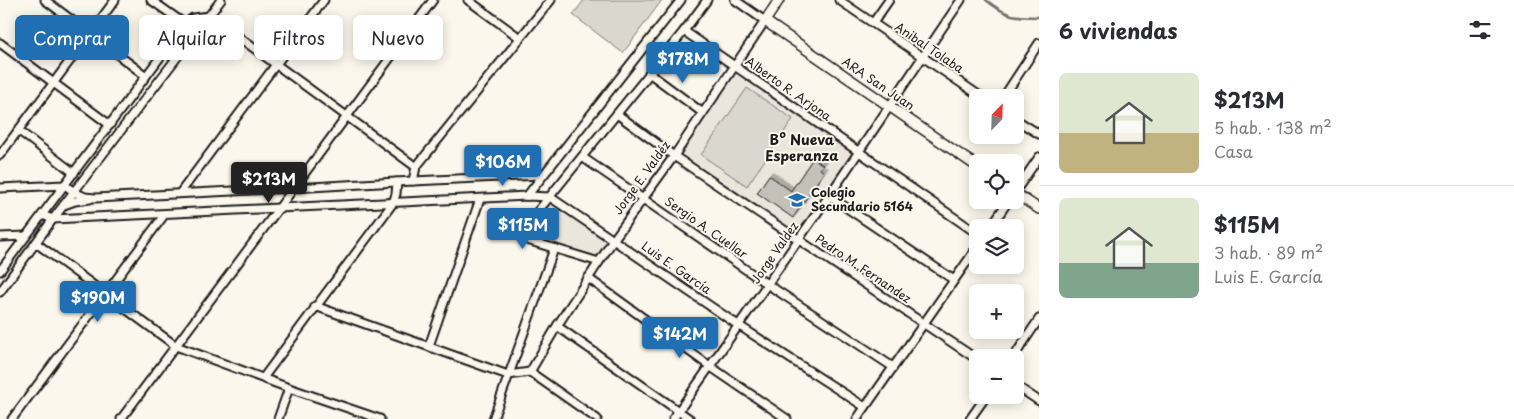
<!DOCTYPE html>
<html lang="es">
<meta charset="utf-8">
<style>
:root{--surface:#fff;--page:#f7f7f7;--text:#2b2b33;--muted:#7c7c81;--line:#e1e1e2;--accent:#1f6fb2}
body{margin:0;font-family:"Playpen Sans",sans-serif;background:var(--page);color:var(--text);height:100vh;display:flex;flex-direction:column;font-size:19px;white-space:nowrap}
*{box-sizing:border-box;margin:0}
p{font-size:16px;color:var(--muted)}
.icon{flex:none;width:28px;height:28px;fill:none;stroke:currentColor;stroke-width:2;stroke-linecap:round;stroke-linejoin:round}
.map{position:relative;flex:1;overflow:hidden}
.sheet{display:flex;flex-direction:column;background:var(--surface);width:475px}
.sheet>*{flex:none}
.banner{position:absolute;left:15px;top:15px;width:475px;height:45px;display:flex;gap:10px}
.needle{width:32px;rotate:23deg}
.tools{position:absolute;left:969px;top:89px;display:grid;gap:10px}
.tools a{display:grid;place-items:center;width:55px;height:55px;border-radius:8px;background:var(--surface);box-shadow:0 2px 12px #0003;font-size:25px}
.price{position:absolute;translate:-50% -42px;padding:0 11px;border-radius:5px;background:var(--accent);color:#fff;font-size:16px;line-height:32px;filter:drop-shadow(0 1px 2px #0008)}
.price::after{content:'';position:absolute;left:50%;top:30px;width:15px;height:11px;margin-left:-8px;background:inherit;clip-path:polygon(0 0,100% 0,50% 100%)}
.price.active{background:#222;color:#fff}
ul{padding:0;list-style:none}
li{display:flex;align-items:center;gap:15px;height:125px;padding:0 20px}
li+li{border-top:1px solid var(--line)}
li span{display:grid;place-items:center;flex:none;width:140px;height:100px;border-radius:8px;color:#555}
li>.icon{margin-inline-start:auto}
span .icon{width:60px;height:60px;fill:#fffc;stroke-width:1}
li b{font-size:21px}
h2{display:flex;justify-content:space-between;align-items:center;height:60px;padding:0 20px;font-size:21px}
.pill{padding:0 18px;border-radius:8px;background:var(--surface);box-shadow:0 2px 12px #0003;font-size:18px;line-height:45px}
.pill.active{background:var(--accent);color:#fff}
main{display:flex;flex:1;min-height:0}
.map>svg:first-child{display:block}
.built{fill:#eae6dc}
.green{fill:#dad7ce;stroke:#7b7a75}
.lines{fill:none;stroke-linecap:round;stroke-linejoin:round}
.stream{stroke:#74726e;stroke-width:2.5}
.building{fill:#c3c0b8;stroke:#1c1c1c;filter:url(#shadow)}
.minor-casing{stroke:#1c1c1c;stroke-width:11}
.tertiary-casing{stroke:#1c1c1c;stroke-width:12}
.minor{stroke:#fbf7ec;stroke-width:7}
.tertiary{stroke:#fbf7ec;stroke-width:9}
.labels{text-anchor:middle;stroke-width:4;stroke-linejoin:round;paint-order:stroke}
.street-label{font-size:12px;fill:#1c1c1c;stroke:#fbf7ec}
.poi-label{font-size:12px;font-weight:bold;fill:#1c1c1c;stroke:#fbf7ec;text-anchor:start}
.neighbourhood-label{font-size:14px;font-weight:bold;fill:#1c1c1c;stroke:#fbf7ec}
</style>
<main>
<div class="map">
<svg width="1039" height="419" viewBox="0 0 1039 419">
<defs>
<filter id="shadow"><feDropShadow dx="3.5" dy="-3.5" stdDeviation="0" flood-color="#0004"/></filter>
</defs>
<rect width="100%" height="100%" fill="#fbf7ec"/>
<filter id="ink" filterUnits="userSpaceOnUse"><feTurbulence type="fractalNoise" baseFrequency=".02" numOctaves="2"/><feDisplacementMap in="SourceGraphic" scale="10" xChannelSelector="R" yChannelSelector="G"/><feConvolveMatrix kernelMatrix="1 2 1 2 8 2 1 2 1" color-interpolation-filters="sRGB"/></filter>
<g filter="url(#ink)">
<g class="built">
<path d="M735,66L857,152L798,238L675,155Z"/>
<path d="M550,197L613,239L599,261L524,236L525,227Z"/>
</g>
<g class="green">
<path d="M584,0H662L623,53L573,15Z"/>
<path d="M747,88L793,119L747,186L701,155Z"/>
</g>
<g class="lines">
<path class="stream" d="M986,0C1006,16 1013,17 1039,17"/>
</g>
<path class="building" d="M813,158L823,165L820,169L824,172L793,218L757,193L769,175L791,191Z"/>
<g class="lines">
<g class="minor-casing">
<g id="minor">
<path d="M45,0L146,76"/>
<path d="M151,0L185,24L195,35"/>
<path d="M468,0L520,38"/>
<path d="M839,0L983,98"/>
<path d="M873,23L889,0"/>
<path d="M684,31L978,234"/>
<path d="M0,43L110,125"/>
<path d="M649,73L703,113"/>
<path d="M1003,98L1039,43"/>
<path d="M617,114L674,156L978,360"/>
<path d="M1015,119L1039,134"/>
<path d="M18,130L74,173"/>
<path d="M0,155L115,0"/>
<path d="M582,157L767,284L893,367"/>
<path d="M413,181L416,167L551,0"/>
<path d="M0,188L65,185L74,192L85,197L95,198L294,188L413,181L542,175"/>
<path d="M1015,192L1039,157"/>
<path d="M180,193L324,0"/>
<path d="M527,196L681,0"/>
<path d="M829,196L954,280"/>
<path d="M64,205L75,201L90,199"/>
<path d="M42,215L53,219L527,196L550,197L738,325L865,407"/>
<path d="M990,228L1009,200"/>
<path d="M0,237L26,236"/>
<path d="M36,243L176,346L289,388L380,419"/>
<path d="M599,262L527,240L523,237L522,233L525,227L684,31L707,0"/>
<path d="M0,271L185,24L193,18L210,16L416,167"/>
<path d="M588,278L711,367L787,419"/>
<path d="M0,292L53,219L221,0"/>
<path d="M315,306L508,375L530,372"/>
<path d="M557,326L690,419"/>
<path d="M429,346L480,199"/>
<path d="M1013,358L1039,319"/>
<path d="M530,372L557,326L614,239L674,156L765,21L735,0"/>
<path d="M530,372L597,419"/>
<path d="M263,378L393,203L396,194L397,182"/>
<path d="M1015,385L1039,401"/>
<path d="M12,419L165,214"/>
<path d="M121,419L279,208L433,0"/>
<path d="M278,419L289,388"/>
<path d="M493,419L554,249"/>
<path d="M673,419L829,196L961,0"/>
<path d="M857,419L978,246"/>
<path d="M970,419L987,395"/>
</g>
</g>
<g class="tertiary-casing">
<g id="tertiary">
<path d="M779,0L765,21L978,167"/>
<path d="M1015,193L1039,209"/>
</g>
</g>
<use href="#minor" class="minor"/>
<use href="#tertiary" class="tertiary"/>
</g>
</g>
<defs>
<g id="school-bare" transform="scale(1.35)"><path d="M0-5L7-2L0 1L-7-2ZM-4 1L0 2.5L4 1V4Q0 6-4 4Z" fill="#1f6fb2" stroke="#fbf7ec" stroke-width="2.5" paint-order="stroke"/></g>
</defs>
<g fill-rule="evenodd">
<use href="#school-bare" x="797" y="200"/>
</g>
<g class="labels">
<g class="street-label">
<text transform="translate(929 48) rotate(34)" y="4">Anibal Tolaba</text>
<text transform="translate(878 84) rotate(34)" y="4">ARA San Juan</text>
<text transform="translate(788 89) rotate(35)" y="4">Alberto R. Arjona</text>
<text transform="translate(642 178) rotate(-54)" y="4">Jorge E. Valdéz</text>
<text transform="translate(706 228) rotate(35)" y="4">Sergio A. Cuellar</text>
<text transform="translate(775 253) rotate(-55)" y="4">Jorge Valdez</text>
<text transform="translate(676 268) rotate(35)" y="4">Luis E. García</text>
<text transform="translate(863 269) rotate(34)" y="4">Pedro M. Fernandez</text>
</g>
<g class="poi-label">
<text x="811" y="197">Colegio<tspan x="811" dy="14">Secundario 5164</tspan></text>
</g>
<g class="neighbourhood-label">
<text x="802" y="145">Bº Nueva<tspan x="802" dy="16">Esperanza</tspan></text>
</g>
</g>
</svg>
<div class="tools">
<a><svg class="needle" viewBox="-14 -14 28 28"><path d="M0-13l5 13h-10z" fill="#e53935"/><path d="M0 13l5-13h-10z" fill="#7c7c81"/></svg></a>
<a><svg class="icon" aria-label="locate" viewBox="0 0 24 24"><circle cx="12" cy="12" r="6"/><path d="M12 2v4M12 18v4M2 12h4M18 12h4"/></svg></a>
<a><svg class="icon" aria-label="layers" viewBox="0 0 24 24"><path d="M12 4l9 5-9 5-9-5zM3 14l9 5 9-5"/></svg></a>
<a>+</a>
<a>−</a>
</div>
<b class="price" style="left:683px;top:84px">$178M</b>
<b class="price" style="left:503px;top:187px">$106M</b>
<b class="price active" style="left:269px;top:204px">$213M</b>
<b class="price" style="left:523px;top:250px">$115M</b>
<b class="price" style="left:98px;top:323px">$190M</b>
<b class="price" style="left:680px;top:359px">$142M</b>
<div class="banner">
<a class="pill active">Comprar</a>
<a class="pill">Alquilar</a>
<a class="pill">Filtros</a>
<a class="pill">Nuevo</a>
</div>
</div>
<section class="sheet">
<h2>6 viviendas<svg class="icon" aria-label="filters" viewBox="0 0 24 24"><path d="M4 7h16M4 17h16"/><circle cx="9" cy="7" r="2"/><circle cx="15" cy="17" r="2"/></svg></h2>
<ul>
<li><span style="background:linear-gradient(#dfe7d0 60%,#c2b280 0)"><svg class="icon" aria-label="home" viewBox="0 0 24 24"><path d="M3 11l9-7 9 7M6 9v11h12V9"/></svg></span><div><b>$213M</b><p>5 hab. · 138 m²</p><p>Casa</p></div></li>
<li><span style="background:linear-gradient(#dfe7d0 65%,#7fa58c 0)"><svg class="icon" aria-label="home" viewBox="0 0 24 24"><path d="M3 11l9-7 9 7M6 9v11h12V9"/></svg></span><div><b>$115M</b><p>3 hab. · 89 m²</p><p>Luis E. García</p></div></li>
</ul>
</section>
</main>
